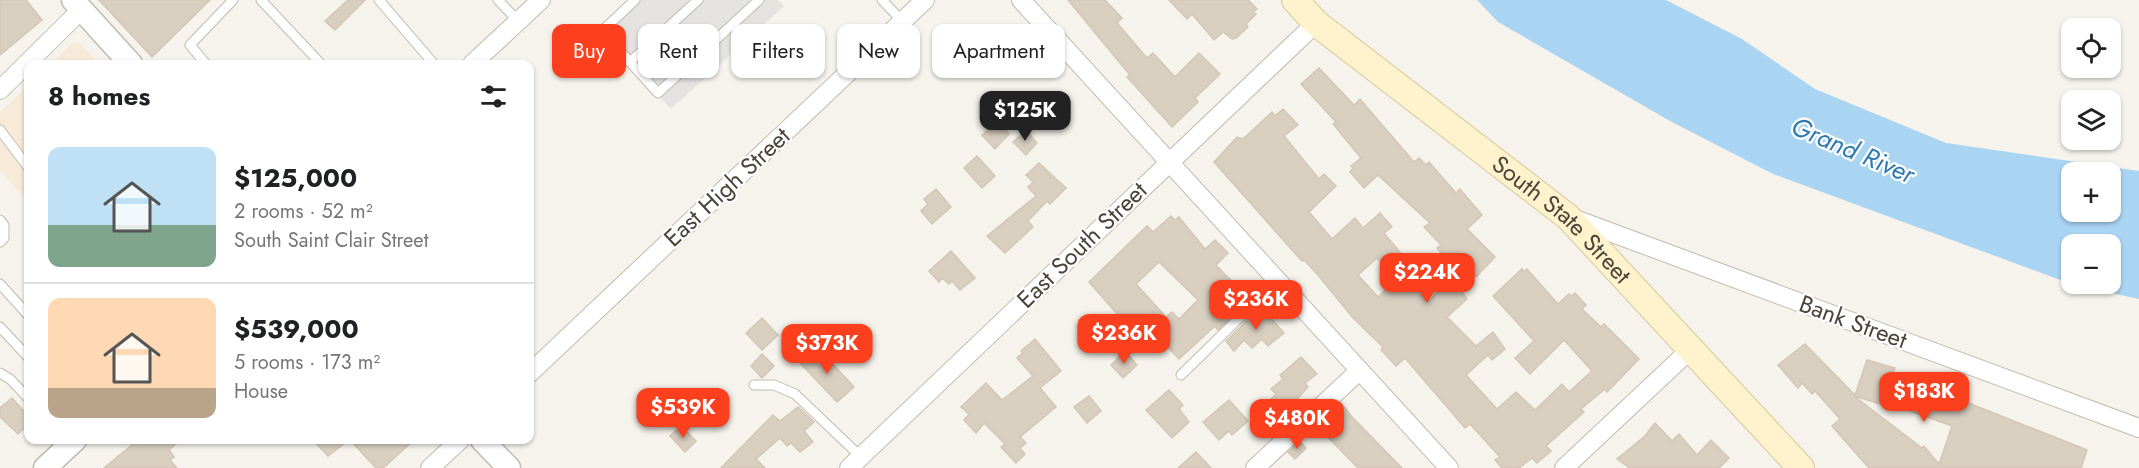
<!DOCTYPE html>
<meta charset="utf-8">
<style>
:root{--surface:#fff;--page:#f2f2f2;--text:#202124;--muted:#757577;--line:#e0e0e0;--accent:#fc3f1d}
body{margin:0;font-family:Jost,sans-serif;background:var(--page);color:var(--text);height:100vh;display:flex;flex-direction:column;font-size:22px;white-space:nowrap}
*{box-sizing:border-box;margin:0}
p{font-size:20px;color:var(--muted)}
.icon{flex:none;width:33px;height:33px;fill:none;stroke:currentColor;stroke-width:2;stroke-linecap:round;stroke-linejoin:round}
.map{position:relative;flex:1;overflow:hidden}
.panel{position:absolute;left:24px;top:60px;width:510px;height:384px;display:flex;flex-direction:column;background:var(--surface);border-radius:12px;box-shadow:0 2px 4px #0004}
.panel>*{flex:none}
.banner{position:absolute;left:552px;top:24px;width:570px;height:54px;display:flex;gap:12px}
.controls{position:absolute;left:2061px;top:18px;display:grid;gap:12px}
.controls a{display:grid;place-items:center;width:60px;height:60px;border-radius:12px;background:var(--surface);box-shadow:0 2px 4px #0004;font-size:30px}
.price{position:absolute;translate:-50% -51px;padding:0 14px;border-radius:12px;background:var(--accent);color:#fff;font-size:20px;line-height:39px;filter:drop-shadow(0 2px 3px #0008)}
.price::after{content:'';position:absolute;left:50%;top:36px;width:18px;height:14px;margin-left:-9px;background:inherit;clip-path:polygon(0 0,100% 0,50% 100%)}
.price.active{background:#222;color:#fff}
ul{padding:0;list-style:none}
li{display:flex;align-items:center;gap:18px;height:150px;padding:0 24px}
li+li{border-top:2px solid var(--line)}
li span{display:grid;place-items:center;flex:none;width:168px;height:120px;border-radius:12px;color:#555}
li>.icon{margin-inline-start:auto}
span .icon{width:72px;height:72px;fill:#fffc;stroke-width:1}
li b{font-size:26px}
h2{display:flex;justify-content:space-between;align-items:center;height:72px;padding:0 24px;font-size:26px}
.chip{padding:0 21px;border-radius:12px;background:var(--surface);box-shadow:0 2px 4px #0004;font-size:21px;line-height:54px}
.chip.active{background:var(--accent);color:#fff}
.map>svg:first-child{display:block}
.commercial{fill:#f7ead8}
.parking{fill:#e5e3e0}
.water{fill:#a9d4f2;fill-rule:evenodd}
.building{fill:#d8cfc1;stroke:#d3c7b4;stroke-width:1.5;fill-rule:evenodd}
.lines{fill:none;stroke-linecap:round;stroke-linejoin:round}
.service-casing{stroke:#c2bbae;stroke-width:11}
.minor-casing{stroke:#c2bbae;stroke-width:20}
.tertiary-casing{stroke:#c2bbae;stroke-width:25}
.secondary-casing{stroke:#d6c79b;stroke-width:28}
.service{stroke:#fff;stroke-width:9}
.minor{stroke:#fff;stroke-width:18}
.tertiary{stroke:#fff;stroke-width:22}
.secondary{stroke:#fff3cd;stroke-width:26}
.labels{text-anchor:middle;stroke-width:4.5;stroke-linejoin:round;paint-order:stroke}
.street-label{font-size:24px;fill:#4b4439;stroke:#fff}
.water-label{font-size:26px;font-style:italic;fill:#2e7ab2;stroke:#fff}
</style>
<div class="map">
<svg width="2139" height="468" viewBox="0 0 2139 468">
<rect width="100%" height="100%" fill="#f6f3ec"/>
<g class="commercial">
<path d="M79,43L100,64H51L71,44Z"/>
<path d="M28,86V201L0,171V112Z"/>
</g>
<path class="parking" d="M628,0H778L784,6L671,109L596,29Z"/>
<path class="water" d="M1477,0H1666L1742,39L1815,89L1946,143L2139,171V299L2074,285L1773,174L1670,121L1498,22ZM2072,172H2110V212H2072ZM2072,244H2110V284H2072Z"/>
<g class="building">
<path d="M0,0H26L42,20L0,55Z"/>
<path d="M99,0H210L152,57Z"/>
<path d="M348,0H365L335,30L325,21Z"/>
<path d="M1068,0H1105L1122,18L1117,23L1147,58L1153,53L1175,77L1199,53L1220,74L1195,98L1198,102L1172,127L1127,77L1130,75Z"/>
<path d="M1169,0H1248L1257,9L1253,12L1256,14L1246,24L1248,27L1236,38L1232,39L1223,32L1214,40L1192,14L1187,19Z"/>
<path d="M1003,36L1016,50L1011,55L1013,57L995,72L991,67L983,75L972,64Z"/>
<path d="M1319,68L1354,105L1360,99L1414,162L1419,158L1426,165L1429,162L1456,193L1460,189L1482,215L1467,229L1495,257L1476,277L1458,258L1451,263L1437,248L1441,245L1424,227L1430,223L1378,175L1364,188L1350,172L1353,168L1351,166L1361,158L1333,124L1336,122L1301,84Z"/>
<path d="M1283,109L1298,125L1284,136L1319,179L1324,174L1336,186L1309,212L1332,239L1355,218L1363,228L1380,213L1392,227L1384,233L1404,257L1389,271L1377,258L1358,275L1378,297L1404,273L1430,300L1451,278L1467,299L1447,317L1476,346L1493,332L1505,349L1492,360L1488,355L1466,375L1497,409L1516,392L1535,410L1562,384L1569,392L1592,371L1564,340L1530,374L1515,358L1534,341L1493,296L1522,269L1524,272L1527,269L1558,304L1569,294L1572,296L1575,293L1586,305L1582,309L1601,327L1604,324L1639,359L1607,392L1605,389L1581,409L1584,412L1546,446L1551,451L1537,463L1532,458L1519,468H1502L1495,460L1500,457L1470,424L1465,428L1405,358L1396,366L1381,350L1383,347L1353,318L1318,275L1304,260L1302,261L1214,162L1237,137L1243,139L1272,112L1275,116Z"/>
<path d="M997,121L1009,134L995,149L982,135Z"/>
<path d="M1026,130L1037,143L1026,155L1013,142Z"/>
<path d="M977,156L995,176L982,188L964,168Z"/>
<path d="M1039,163L1066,188L1050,204L1047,201L1028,221L1033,227L1005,253L987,236L1036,196L1028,187L1033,182L1026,175Z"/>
<path d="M936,189L951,207L932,224L921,211L928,204L924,199Z"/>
<path d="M1171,216L1175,220L1179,217L1205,249L1215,240L1228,253L1216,265L1249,299L1218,330L1215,326L1179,359L1149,327L1131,343L1120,331L1127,325L1089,282L1147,226L1153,232ZM1159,262L1198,300L1179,319L1172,312L1166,317L1136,284Z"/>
<path d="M951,251L975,278L960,290L952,281L949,284L942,278L939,282L929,271Z"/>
<path d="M1261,307L1284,333L1268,346L1262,339L1252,348L1244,340L1234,351L1226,341Z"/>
<path d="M762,318L778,335L762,350L746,333Z"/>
<path d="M1035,339L1061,371L1040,388L1056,407L1020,437L1026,443L1020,448L1025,454L1016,463L1001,447L1005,444L984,423L976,433L964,420L969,414L961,407L986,383L1002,400L1033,376L1017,358L1023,353L1021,351Z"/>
<path d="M1805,344L1855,395L1867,360L1895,368L1893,373L2087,450L2081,468H1869L1832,426L1840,419L1815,391L1812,394L1802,383L1798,388L1778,365ZM1854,396L1893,408L1888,403L1952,426L1939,464L1924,446L1922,448Z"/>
<path d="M817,347L854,387L837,402L801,364Z"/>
<path d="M1125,351L1137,365L1123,378L1111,365Z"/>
<path d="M762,354L774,366L762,378L751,366Z"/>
<path d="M1301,357L1317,374L1305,383L1308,387L1298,398L1280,411L1269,401L1276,394L1271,389L1283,379L1280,375Z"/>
<path d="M1169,390L1183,405L1179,409L1189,422L1172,438L1146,410Z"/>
<path d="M1089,396L1101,411L1087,423L1074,407Z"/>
<path d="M12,398L28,416V425L18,434L0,417V408Z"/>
<path d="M1229,400L1248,421L1232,435L1229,431L1219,440L1203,422Z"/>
<path d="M1341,403L1352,417L1402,468H1358L1318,427Z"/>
<path d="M798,407L814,422L804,431L813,442L800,452L791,443L787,446L780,438L756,459L765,468H721L773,415L780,421Z"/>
<path d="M1655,423L1672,441L1679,434L1697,455L1711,440L1729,458L1719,468H1630L1617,459L1645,436Z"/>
<path d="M681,426L696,441L685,452L670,436Z"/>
<path d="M138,440H180L169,450L174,457L170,460L177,468H104Z"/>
<path d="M313,440H349L328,456Z"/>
<path d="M350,440H414L383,468H376Z"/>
<path d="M1300,442L1306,448L1295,459L1288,452Z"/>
<path d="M1196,452L1211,468H1178Z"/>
</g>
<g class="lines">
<g class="service-casing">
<g id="service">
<path d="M261,0L321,64"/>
<path d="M379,0L434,64"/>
<path d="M498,0L518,21"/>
<path d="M635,0L602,31L658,93L759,0"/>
<path d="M882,0L903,22"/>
<path d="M630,62L698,0"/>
<path d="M206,64L190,45L233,0"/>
<path d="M0,130L28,167"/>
<path d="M0,220L4,225V238L0,242"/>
<path d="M0,284L28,315"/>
<path d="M0,327L28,357"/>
<path d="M0,373L10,379L28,398"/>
<path d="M1181,375L1277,281"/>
<path d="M754,385H774L795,394L861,457"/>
</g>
</g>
<g class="minor-casing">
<g id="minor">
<path d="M1021,0L1449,468"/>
<path d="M472,64L541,0"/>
<path d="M0,90L81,10"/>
<path d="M1572,218L2139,428"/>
<path d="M530,373L925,0"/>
<path d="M430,468L460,440"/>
<path d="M849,468L1316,23"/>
<path d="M1255,468L1359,371"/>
<path d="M1564,468L1691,349"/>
</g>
</g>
<g class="tertiary-casing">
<g id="tertiary">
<path d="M73,0L131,64"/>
<path d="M482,440L509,468"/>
<path d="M45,468L75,440"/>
</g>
</g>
<g class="secondary-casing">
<g id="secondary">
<path id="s1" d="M1295,0L1316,23L1568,217L1801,468"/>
</g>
</g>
<use href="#service" class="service"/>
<use href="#minor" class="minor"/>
<use href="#tertiary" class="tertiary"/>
<use href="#secondary" class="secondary"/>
</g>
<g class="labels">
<g class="street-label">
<text transform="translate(727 187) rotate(-43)" y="8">East High Street</text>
<text dy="8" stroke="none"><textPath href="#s1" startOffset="346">South State Street</textPath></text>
<text transform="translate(1082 245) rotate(-44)" y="8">East South Street</text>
<text transform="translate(1853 322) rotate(20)" y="8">Bank Street</text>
</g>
<g class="water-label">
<text transform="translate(1853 150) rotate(23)" y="9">Grand River</text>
</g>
</g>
</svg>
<div class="controls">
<a><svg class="icon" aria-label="locate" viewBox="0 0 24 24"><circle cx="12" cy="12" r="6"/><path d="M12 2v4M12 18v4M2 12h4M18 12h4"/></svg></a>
<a><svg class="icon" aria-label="layers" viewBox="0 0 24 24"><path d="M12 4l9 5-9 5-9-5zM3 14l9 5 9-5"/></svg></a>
<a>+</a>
<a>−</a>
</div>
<b class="price active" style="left:1025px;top:142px">$125K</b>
<b class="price" style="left:1427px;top:304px">$224K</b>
<b class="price" style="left:1256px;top:331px">$236K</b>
<b class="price" style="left:1124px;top:365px">$236K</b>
<b class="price" style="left:827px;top:375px">$373K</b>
<b class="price" style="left:1924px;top:423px">$183K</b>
<b class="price" style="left:683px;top:439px">$539K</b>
<b class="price" style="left:1297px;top:450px">$480K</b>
<div class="banner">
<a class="chip active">Buy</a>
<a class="chip">Rent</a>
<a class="chip">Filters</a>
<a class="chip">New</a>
<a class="chip">Apartment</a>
</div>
<section class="panel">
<h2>8 homes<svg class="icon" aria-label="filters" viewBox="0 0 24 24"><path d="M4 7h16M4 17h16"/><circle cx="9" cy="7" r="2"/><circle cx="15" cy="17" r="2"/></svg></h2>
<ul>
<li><span style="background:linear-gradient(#bfe0f5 65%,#7fa58c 0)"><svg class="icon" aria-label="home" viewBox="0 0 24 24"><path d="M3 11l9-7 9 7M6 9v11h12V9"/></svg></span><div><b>$125,000</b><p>2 rooms · 52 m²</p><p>South Saint Clair Street</p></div></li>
<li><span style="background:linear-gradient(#ffd9b3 75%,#b9a48a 0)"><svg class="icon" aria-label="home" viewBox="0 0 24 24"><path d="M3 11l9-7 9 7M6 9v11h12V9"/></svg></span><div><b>$539,000</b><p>5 rooms · 173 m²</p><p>House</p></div></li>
</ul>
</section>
</div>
